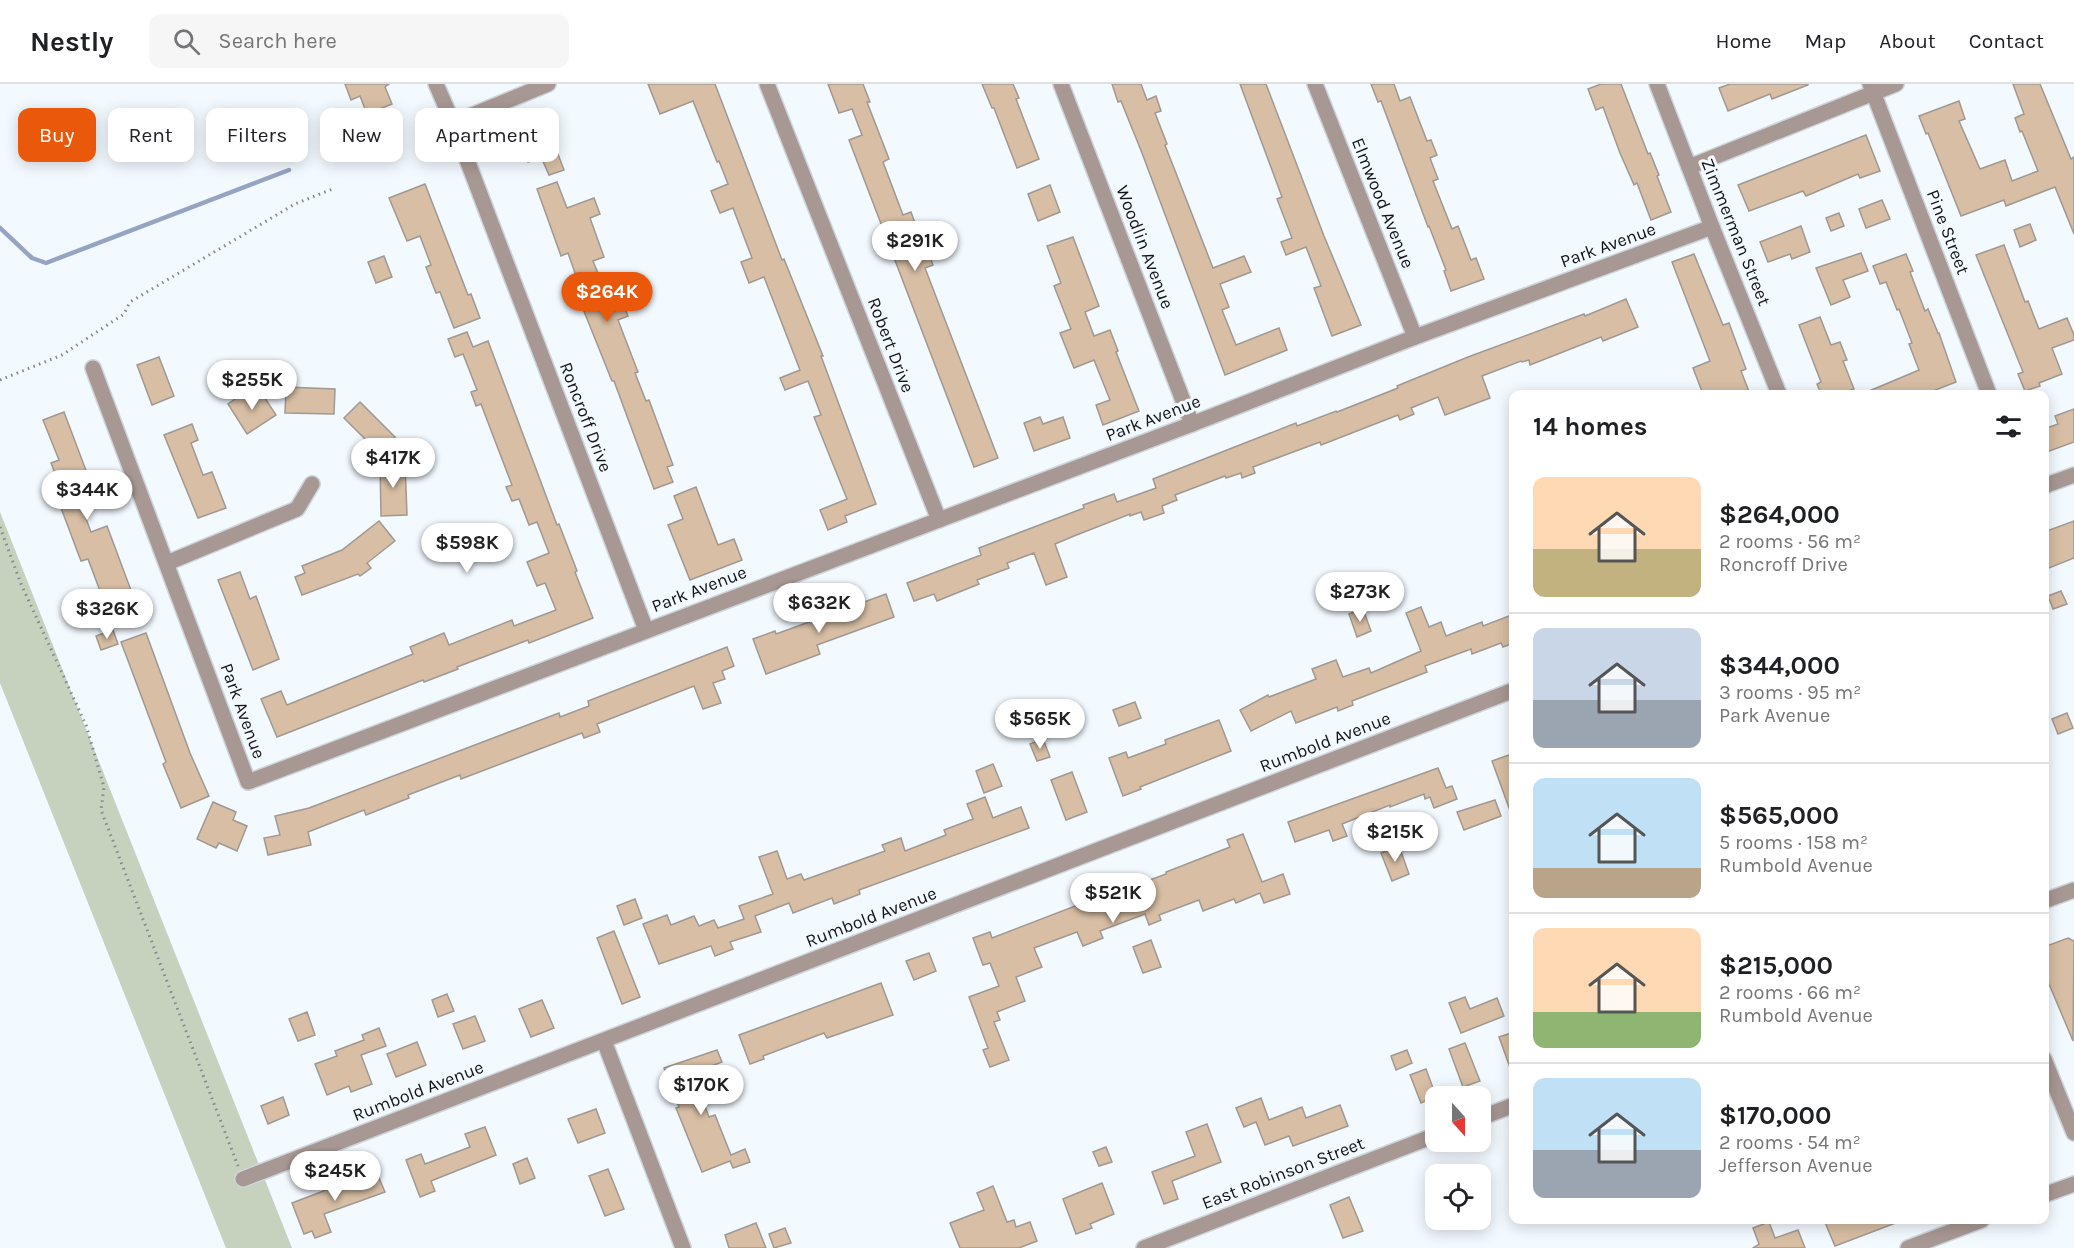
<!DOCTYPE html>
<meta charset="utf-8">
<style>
:root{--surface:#fff;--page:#f6f6f6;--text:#202124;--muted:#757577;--line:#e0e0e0;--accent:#ea580c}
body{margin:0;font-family:Karla,sans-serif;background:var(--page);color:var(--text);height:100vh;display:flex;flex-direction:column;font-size:22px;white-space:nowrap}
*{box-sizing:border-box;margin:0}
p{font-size:20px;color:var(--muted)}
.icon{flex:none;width:33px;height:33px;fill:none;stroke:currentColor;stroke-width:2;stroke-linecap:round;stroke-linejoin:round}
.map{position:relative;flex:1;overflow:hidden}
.panel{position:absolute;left:1509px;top:306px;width:540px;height:834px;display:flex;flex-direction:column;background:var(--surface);border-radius:12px;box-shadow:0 3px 15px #0003}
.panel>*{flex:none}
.guide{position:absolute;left:18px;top:24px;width:570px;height:54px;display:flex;gap:12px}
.needle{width:39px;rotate:159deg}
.buttons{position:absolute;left:1425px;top:1002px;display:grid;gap:12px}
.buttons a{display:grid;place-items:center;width:66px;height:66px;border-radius:12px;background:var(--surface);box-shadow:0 3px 15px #0003;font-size:30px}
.price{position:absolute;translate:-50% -51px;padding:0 14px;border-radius:21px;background:#fff;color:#222;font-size:20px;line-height:39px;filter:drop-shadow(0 2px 3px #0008)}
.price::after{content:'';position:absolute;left:50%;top:36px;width:18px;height:14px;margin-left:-9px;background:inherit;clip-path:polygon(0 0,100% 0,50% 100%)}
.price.current{background:var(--accent);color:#fff}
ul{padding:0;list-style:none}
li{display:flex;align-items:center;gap:18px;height:150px;padding:0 24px}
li+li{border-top:2px solid var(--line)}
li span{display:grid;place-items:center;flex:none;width:168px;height:120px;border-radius:12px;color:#555}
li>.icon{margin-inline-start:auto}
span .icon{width:72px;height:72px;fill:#fffc;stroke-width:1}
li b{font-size:26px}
h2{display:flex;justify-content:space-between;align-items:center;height:72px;padding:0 24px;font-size:26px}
.chip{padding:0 21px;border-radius:12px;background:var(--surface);box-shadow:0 3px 15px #0003;font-size:21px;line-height:54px}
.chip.current{background:var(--accent);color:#fff}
header{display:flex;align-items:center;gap:36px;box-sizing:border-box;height:84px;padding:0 30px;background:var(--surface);border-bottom:2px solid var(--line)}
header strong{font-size:28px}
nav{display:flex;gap:33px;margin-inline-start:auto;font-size:21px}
.search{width:420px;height:54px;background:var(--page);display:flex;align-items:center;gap:15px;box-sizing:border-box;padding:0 21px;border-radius:12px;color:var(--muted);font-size:22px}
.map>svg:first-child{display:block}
.green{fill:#c6d1be}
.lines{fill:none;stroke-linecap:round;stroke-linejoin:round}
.stream{stroke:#95a4c1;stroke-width:4.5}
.building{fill:#d7bea4;stroke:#a09991;stroke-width:1.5}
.minor-casing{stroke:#ced5da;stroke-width:18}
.path{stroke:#83878c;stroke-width:3;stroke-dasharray:1.5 4.5;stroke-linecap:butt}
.minor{stroke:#a89894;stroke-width:15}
.labels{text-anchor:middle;stroke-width:6;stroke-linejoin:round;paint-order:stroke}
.street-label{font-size:18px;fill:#131518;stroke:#f2f9ff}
</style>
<header>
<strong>Nestly</strong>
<div class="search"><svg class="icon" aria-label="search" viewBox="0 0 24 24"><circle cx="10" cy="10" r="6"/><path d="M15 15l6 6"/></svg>Search here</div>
<nav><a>Home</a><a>Map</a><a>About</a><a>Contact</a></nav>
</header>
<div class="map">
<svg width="2074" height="1164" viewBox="0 0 2074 1164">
<rect width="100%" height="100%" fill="#f2f9ff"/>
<path class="green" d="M0,428L292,1164H226L0,599Z"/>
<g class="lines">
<path class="stream" d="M0,144L32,174L46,179L289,86"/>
</g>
<g class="building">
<path d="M345,0H389L385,3L392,20L367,30L360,12L351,16Z"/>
<path d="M648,0H715L782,176L784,175L823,272H821L876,420L845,432L847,438L828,446L820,426L847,415L814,333L821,331L808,297L785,306L780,294L800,286L764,193L749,199L741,178L752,174L733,124L720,129L711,107L728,100L719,77L717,78L693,17L660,30Z"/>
<path d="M828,0H863L870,18H867L889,75L883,78L903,131L911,128L924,164L926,163L933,181L925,184L998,374L974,383L849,56L862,51L852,25L839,29Z"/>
<path d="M982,0H1013L1019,14L1016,15L1039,75L1017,84L994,24H992Z"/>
<path d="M1112,0H1141L1147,16L1156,12L1161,27L1155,29L1167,60L1165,61L1213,184L1244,172L1251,188L1220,200L1229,223L1222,226L1236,261L1279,244L1287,266L1225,291L1142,69L1121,17L1118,18Z"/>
<path d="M1240,0H1266L1324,152L1361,241L1332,252L1314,204L1321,202L1306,163L1286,171L1281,158L1292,154L1277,115L1282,113Z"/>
<path d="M1371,0H1394L1400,17L1410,13L1427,57L1431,56L1437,71L1430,74L1438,95L1433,97L1452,145L1458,142L1471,176L1476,174L1484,195L1451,207L1444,187L1446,186L1429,142L1428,143L1381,17L1378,18Z"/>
<path d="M1601,0H1621L1648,70L1650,69L1659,91L1657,92L1671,128L1651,136L1637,99L1634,101L1620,69L1603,23L1596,26L1588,5Z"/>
<path d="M1730,0H1808V1L1772,15L1770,10L1728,27L1719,4Z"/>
<path d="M2013,0H2040L2071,75L2074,73V150L2055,103L2006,122L2004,116L1961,132L1928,49L1926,50L1919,32L1959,17L1965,35L1959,37L1980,85L2005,76L2012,97L2038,87L2022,47L2020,48L2015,34L2024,30Z"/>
<path d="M550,49L564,86L549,91L541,73L528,78L520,60Z"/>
<path d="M1866,51L1880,87L1860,94L1858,90L1806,112L1803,107L1749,127L1738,101Z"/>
<path d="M557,98L567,124L594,114L600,130L590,134L604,173L593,177L607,211L618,207L628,232L618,236L638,288L635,289L646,317L649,316L673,381L667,383L673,398L654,405L614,297H612L575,205L580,203L568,169L561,172L537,105Z"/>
<path d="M425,100L468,211L471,210L480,234L454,244L440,208L436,209L426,183L431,181L420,152L407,157L389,114Z"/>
<path d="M1050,101L1060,128L1038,137L1028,110Z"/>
<path d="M1882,116L1890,135L1866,144L1859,125Z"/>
<path d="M1839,129L1844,142L1831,147L1826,134Z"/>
<path d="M2030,140L2036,156L2020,163L2014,146Z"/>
<path d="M1801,142L1810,168L1792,175L1790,170L1768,178L1760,158Z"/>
<path d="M1073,153L1099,222L1085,228L1094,252L1110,246L1118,267L1116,268L1139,327L1103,341L1096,321L1110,316L1094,276L1074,284L1060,249L1071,245L1054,202L1061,199L1047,162Z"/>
<path d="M2004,161L2025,218L2028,217L2039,245L2067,234L2074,251V256L2052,264L2062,290L2039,299L2040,302L2025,307L2018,290L2023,288L1976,171Z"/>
<path d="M1861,169L1868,187L1843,196L1850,213L1831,221L1816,184Z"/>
<path d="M1694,170L1723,241L1729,239L1746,285L1741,287L1750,310H1703L1693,284L1710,277L1672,178Z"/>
<path d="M1906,170L1913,187L1910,188L1925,227L1928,225L1938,249H1939L1956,298L1925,310H1862L1919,286L1909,260L1912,259L1899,225L1897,226L1886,198L1880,200L1873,182Z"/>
<path d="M384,172L392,193L376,199L368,178Z"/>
<path d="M1626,215L1638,243L1603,257L1601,253L1530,281L1529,276L1522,278L1521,277L1482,292L1490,314L1445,331L1438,313L1411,324L1414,330L1400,336L1398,331L1321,361L1320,358L1253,383L1255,389L1242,394L1241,389L1226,394L1225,392L1175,411L1177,416L1162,422L1164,429L1144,436L1141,428L1130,432V430L1074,452L1055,460L1067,493L1046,501L1034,469L1007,479L1009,484L977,496L979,500L937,517L934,510L914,517L907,499L981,471L979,464L1084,424L1083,421L1114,410L1117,418L1156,404L1153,395L1296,339L1297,342L1336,327L1337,328L1398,304L1397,302L1468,273L1584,230L1585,232Z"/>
<path d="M1820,233L1831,261L1840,258L1847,276L1843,277L1854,305L1839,310H1821L1817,300L1821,298L1799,241Z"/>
<path d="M467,248L473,263L488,257L557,441L559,440L577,487L575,488L593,534L529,559L528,556L457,583L458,585L424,598L423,596L277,653L261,615L281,607L287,621L413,570L410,563L444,549L449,561L512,536L514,542L556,526L545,499L537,502L527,478L549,469L537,438L529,441L519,415L512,417L506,403L512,401L492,349L481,320L476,322L471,308L477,306L463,270L455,273L448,255Z"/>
<path d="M159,273L174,312L152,321L137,281Z"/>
<path d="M286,303L335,305L334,330L285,329Z"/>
<path d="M247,307L253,317L263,311L276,331L247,350L228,320Z"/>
<path d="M360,318L395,353L379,369L344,334Z"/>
<path d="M2074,325V358L2044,369V345L2058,340L2055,332Z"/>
<path d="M64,328L90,397L85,399L91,417L81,421L91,448L107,442L138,525L111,536L88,475L81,477L58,416L55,417L49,403L59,400L51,379L59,376L43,336Z"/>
<path d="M1040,333L1043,340L1063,333L1070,354L1034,367L1024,339Z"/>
<path d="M192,340L198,356L191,359L203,391L212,388L226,424L198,434L164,351Z"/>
<path d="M405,378L407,431L381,432L380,379Z"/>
<path d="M696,403L718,461L734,455L742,476L690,496L668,441L683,435L674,412Z"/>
<path d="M379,437L395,457L367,479L371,484L360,492L358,490L302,511L295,493L305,489L302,482L342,466Z"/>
<path d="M2074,437V474L2044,486V448Z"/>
<path d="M240,488L250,515L256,512L279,575L253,586L218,496Z"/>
<path d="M2061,507L2067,520L2053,525L2048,512Z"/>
<path d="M886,510L894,533L817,561L820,570L766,590L753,555L775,547L776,550Z"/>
<path d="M1421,523L1429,543L1441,538L1446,552L1482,538L1483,542L1514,530V559L1503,563L1501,559L1472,570L1471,565L1425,582L1427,588L1352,617L1353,621L1338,627L1337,623L1296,639L1291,627L1251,647L1240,626L1268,611L1269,613L1316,595L1312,585L1336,576L1343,593L1369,584L1371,589L1421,567L1406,529Z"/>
<path d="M1363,525L1371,547L1357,553L1349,530Z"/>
<path d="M113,546L118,560L101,566L96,552Z"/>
<path d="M146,549L190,669L209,712L181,724L163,680L166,678L121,558Z"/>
<path d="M727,563L734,582L722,587L725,595L713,599L721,619L703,625L694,602L597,640L600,648L584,654L582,649L461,695L460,691L408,711L409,714L366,731L364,726L308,748L311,761L268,771L264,754L280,751L275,732L309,724L559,629L560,633L589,622L588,617Z"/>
<path d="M1135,618L1141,634L1119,642L1113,626Z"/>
<path d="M2067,629L2073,644L2058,650L2052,635Z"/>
<path d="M1219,636L1231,667L1140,703L1141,705L1123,712L1109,674L1126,668L1128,674L1166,660L1165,656Z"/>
<path d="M1043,655L1050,673L1037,677L1030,660Z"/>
<path d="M1509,671L1514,683L1512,732L1492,677Z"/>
<path d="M993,680L1002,702L984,709L976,687Z"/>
<path d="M1438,684L1446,704L1452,702L1457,715L1434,724L1430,713L1425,715L1424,710L1390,723V721L1342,740L1347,752L1333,757L1329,746L1295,758L1288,738Z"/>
<path d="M1072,688L1087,728L1066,736L1051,696Z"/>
<path d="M985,713L993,734L1021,723L1029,744L859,806L860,810L834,820L832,814L793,829L789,819L755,832L761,848L730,858L733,865L715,872L711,862L659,880L643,840L667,831L671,841L694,832L699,842L714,836L718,844L744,835L739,822L773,810L759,773L777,767L787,795L801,790L804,796L885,767L882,761L901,754L905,767L946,751L944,746L973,735L967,720Z"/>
<path d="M1495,716L1501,732L1464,746L1457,728Z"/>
<path d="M213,718L236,728L233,736L247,742L237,767L219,759L216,764L197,755Z"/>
<path d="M1243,750L1262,798L1283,790L1290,810L1264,819L1260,809L1236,819L1234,815L1203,827L1199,816L1159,831L1161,836L1149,841L1145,830L1100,847L1103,854L1083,862L1077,848L1034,864L1042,883L1016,893L1025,917L997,928L1000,936L994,938L1009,976L990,983L983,966L988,964L969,913L999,902L990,879L983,881L973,854L990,848L992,854L1122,804L1123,806L1166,790V788L1230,763L1227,756Z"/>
<path d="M1399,762L1409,790L1392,797L1381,769Z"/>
<path d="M635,815L642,834L624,841L617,822Z"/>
<path d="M614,847L640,913L622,920L597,854Z"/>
<path d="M2068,854L2074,857L2073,957L2044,888V863Z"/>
<path d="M1151,856L1161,883L1143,889L1133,863Z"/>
<path d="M929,869L936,887L914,896L906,877Z"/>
<path d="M881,899L893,931L827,954L824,949L763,972L764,975L750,980L739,951Z"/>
<path d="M447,910L454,927L438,933L432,916Z"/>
<path d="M1465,913L1470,925L1497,914L1504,932L1461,949L1449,919Z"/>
<path d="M542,916L554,944L531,953L519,925Z"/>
<path d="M307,928L315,951L298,957L289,935Z"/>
<path d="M475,932L485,957L463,965L453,940Z"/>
<path d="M379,944L386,962L361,971L372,1000L351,1008L349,1002L327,1011L315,980L337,972L335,967L364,956L362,951Z"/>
<path d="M1514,948V989H1512L1499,953Z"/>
<path d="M417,958L426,981L396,993L387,970Z"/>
<path d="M1465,959L1480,997L1463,1003L1449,965Z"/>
<path d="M717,966L722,978L687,991L697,1016L702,1014L709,1033L715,1031L731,1071L745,1065L750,1078L733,1084L730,1077L702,1088L676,1024L679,1023L664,984Z"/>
<path d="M1407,966L1412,979L1396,986L1391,972Z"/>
<path d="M1426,985L1436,1012L1421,1019L1410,991Z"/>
<path d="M283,1013L289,1031L268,1040L261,1022Z"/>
<path d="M1261,1014L1269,1036L1302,1023L1306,1034L1340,1021L1348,1042L1293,1062L1289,1052L1265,1061L1256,1038L1244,1043L1236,1024Z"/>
<path d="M596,1025L605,1049L578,1059L568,1035Z"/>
<path d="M1207,1040L1221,1078L1172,1097L1178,1115L1164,1120L1152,1088L1195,1072L1186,1048Z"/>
<path d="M485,1043L496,1071L431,1097L435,1107L420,1113L406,1076L421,1070L425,1080L470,1063L465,1050Z"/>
<path d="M1106,1063L1112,1078L1099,1082L1093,1068Z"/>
<path d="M527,1074L535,1094L520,1100L513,1080Z"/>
<path d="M608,1085L624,1125L605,1132L589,1092Z"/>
<path d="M376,1087L385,1108L324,1130L331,1148L315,1154L312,1147L304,1150L292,1119Z"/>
<path d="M1102,1099L1114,1130L1090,1140L1092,1144L1076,1150L1063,1115Z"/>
<path d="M993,1102L1007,1138L1014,1136L1016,1143L1030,1138L1037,1157L1019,1164H960L950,1139L984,1126L977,1109Z"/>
<path d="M1349,1113L1363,1147L1343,1154L1330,1121Z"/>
<path d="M1824,1136H1900L1901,1137L1835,1162Z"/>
<path d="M1769,1138L1775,1154L1798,1146L1805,1164H1753L1759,1160L1753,1144Z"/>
<path d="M756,1139L766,1164H729L725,1151Z"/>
<path d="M785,1144L791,1159L774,1164L769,1150Z"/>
</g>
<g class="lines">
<g class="minor-casing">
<g id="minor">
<path d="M436,0L453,39L646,546"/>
<path d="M767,0L939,436"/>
<path d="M1061,0L1192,340"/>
<path d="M1315,0L1415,253"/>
<path d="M1657,0L1712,143L1779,310"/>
<path d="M1870,0L1989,310"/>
<path d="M453,39L548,0"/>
<path d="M1689,83L1896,0"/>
<path d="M93,284L248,698L1192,340L1415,253L1712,143"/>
<path d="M2044,402L2074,391"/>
<path d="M167,479L297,425L312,400"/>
<path d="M2044,817L2074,806"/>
<path d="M604,957L683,1164"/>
<path d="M2044,975L2074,1049"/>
<path d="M1480,1034L1514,1021"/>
<path d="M243,1095L1514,606"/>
<path d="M2044,1111L2074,1100"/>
<path d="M1144,1164L1436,1051"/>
<path d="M1908,1164L1982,1136"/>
</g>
</g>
<g class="path">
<path d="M0,296L62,271L124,230L130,218L295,120L335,104"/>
<path d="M0,443L21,500L86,641L104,703L101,726L238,1082"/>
</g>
<use href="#minor" class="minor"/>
</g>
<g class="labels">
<g class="street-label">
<text transform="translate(1383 119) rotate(68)" y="6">Elmwood Avenue</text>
<text transform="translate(1736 148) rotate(68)" y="6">Zimmerman Street</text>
<text transform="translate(1948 148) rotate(69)" y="6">Pine Street</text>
<text transform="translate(1608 161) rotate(-20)" y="6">Park Avenue</text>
<text transform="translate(1145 163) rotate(69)" y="6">Woodlin Avenue</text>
<text transform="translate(891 261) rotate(69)" y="6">Robert Drive</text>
<text transform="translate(586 333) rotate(69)" y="6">Roncroff Drive</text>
<text transform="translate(1153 334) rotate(-21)" y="6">Park Avenue</text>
<text transform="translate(699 505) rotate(-21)" y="6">Park Avenue</text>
<text transform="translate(243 627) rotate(70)" y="6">Park Avenue</text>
<text transform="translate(1325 658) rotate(-21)" y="6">Rumbold Avenue</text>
<text transform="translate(871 833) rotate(-21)" y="6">Rumbold Avenue</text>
<text transform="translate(418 1007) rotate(-21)" y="6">Rumbold Avenue</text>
<text transform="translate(1283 1089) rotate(-21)" y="6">East Robinson Street</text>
</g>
</g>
</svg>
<div class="buttons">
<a><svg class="needle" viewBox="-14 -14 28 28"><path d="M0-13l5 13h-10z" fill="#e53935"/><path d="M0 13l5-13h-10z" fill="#757577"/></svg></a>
<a><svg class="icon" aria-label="locate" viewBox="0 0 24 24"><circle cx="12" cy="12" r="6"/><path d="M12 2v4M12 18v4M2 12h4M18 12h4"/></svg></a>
</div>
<b class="price" style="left:915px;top:188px">$291K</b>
<b class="price current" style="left:607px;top:239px">$264K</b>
<b class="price" style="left:252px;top:327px">$255K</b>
<b class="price" style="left:393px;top:405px">$417K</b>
<b class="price" style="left:87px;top:437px">$344K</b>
<b class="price" style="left:467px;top:490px">$598K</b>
<b class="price" style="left:1360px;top:539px">$273K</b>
<b class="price" style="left:819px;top:550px">$632K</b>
<b class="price" style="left:107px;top:556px">$326K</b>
<b class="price" style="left:1040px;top:666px">$565K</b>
<b class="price" style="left:1395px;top:779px">$215K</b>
<b class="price" style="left:1113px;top:840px">$521K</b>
<b class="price" style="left:701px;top:1032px">$170K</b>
<b class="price" style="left:335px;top:1118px">$245K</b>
<div class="guide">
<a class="chip current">Buy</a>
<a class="chip">Rent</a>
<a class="chip">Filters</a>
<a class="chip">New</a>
<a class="chip">Apartment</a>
</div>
<section class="panel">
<h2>14 homes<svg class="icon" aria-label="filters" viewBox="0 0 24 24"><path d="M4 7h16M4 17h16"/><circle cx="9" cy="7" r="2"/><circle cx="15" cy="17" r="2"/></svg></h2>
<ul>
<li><span style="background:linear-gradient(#ffd9b3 60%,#c2b280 0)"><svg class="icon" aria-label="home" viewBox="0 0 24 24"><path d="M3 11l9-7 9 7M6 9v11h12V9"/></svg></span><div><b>$264,000</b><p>2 rooms · 56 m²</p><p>Roncroff Drive</p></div></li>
<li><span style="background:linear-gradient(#c9d6e8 60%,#9aa5b1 0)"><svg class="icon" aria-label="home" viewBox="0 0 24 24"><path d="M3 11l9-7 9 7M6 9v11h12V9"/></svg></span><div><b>$344,000</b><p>3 rooms · 95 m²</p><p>Park Avenue</p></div></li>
<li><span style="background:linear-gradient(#bfe0f5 75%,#b9a48a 0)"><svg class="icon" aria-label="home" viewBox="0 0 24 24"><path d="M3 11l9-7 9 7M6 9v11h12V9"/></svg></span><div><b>$565,000</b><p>5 rooms · 158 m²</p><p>Rumbold Avenue</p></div></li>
<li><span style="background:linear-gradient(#ffd9b3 70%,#8fb573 0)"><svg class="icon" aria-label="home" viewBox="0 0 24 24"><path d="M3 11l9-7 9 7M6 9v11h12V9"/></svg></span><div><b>$215,000</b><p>2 rooms · 66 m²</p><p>Rumbold Avenue</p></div></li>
<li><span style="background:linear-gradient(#bfe0f5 60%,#9aa5b1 0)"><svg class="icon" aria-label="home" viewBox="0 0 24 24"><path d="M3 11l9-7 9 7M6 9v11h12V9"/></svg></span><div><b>$170,000</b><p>2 rooms · 54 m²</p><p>Jefferson Avenue</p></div></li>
</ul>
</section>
</div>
